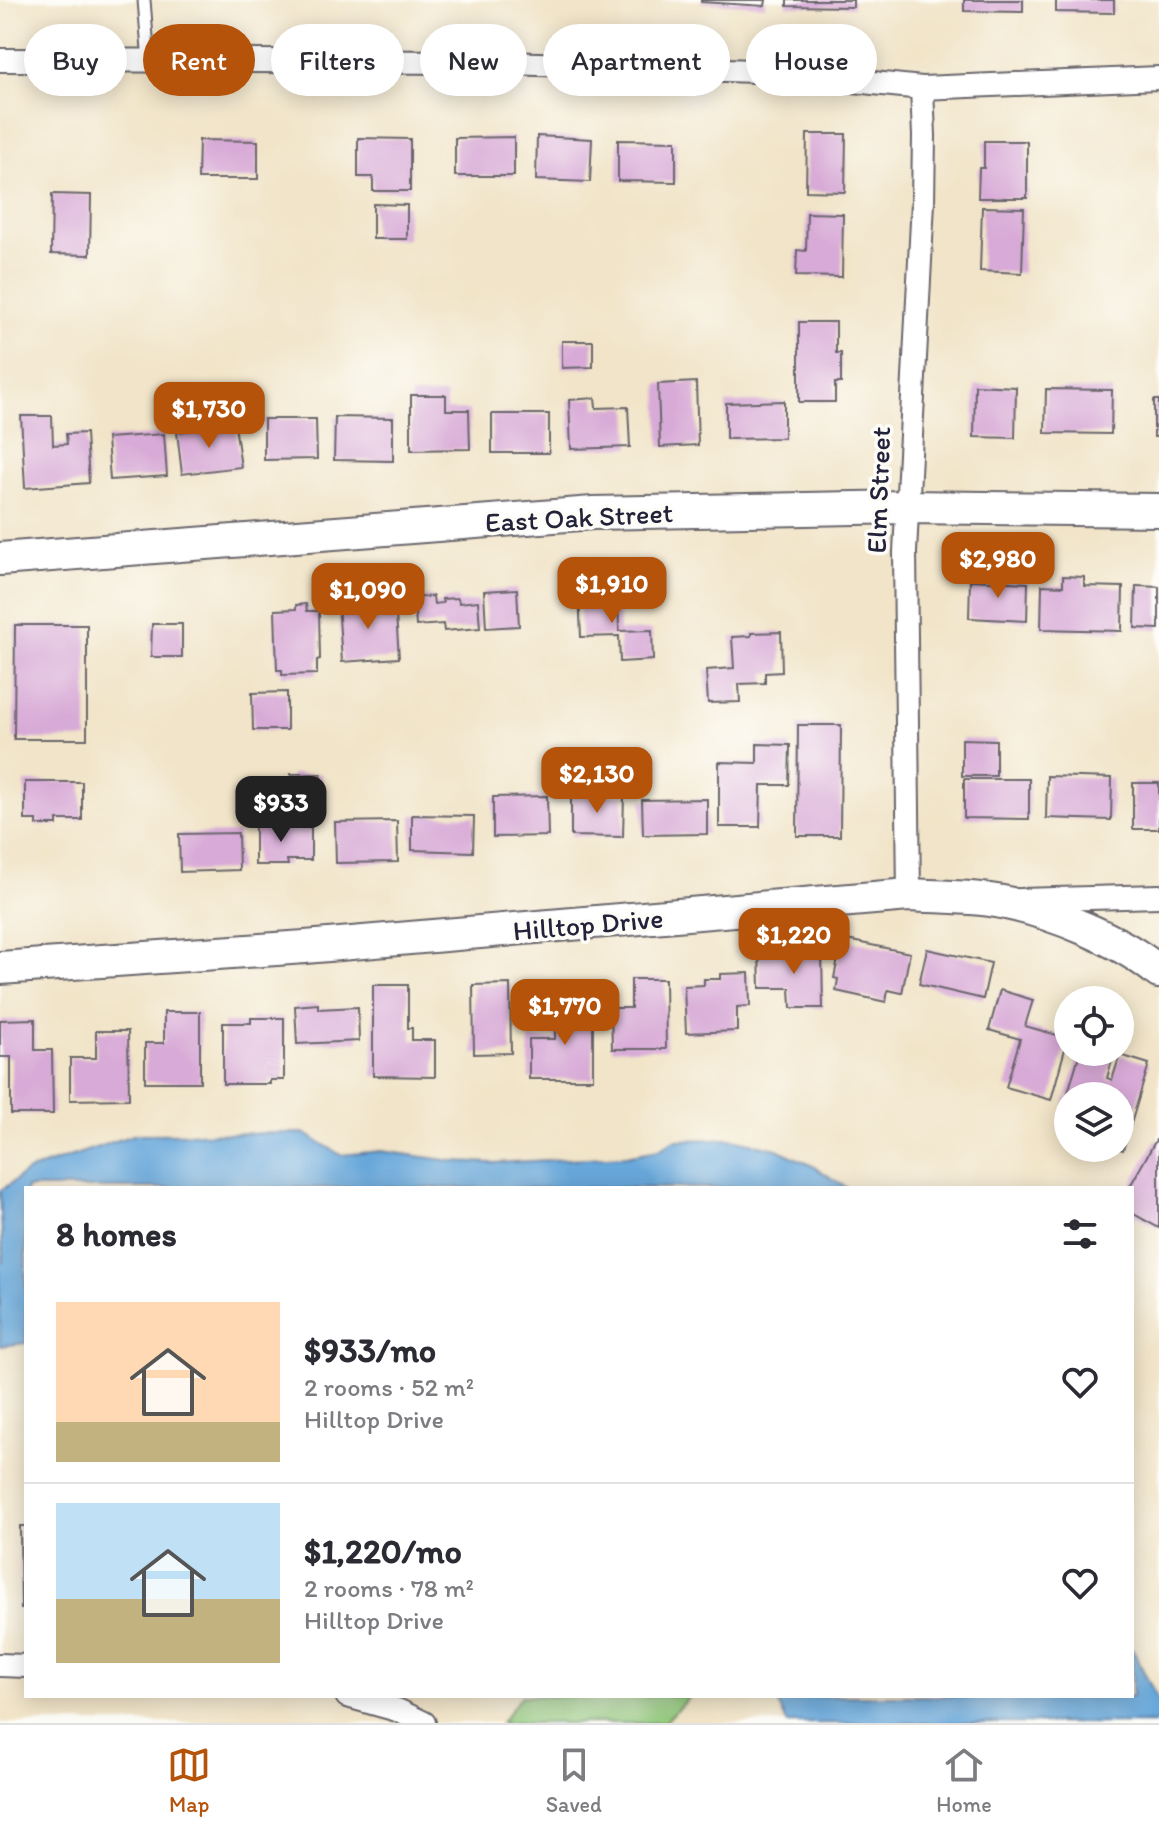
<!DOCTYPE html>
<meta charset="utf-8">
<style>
:root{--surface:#fff;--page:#f2f2f3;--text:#2b2b33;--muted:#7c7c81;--line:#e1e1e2;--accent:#b45309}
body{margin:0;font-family:Itim,sans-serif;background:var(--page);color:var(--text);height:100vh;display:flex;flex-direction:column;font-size:30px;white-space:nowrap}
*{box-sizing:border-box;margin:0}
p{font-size:26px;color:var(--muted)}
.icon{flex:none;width:44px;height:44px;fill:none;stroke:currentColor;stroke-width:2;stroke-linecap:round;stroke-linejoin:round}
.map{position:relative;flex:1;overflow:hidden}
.side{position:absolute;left:24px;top:1186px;width:1110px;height:512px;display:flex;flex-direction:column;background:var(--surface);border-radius:0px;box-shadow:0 4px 20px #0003}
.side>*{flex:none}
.banner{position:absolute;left:24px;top:24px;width:1112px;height:72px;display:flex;gap:16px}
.buttons{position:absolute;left:1054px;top:986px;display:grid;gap:16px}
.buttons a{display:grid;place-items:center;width:80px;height:80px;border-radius:50%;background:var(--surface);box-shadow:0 4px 20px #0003;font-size:40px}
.price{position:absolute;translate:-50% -68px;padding:0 18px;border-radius:16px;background:var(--accent);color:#fff;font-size:26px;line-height:52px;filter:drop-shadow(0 2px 4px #0008)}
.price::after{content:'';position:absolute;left:50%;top:48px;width:24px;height:18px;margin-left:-12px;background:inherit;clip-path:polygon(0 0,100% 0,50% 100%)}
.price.current{background:#222;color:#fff}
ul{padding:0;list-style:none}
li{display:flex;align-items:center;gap:24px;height:200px;padding:0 32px}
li+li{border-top:2px solid var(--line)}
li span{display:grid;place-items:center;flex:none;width:224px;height:160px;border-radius:0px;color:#555}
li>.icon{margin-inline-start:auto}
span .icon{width:96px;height:96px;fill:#fffc;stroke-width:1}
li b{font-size:34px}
h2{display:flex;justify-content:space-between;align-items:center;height:96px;padding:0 32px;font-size:34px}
.chip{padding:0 28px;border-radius:36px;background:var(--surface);box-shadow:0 4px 20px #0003;font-size:28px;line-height:72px}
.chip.current{background:var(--accent);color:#fff}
.menu{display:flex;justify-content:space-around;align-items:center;height:112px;border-top:2px solid var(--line);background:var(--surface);font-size:22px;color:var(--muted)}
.menu a{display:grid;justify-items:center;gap:4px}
.menu .current{color:var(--accent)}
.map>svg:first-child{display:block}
.green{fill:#91c779;stroke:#5a745a;stroke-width:2}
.water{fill:#67a7da;stroke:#44648a;stroke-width:2}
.building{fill:#d8aad7}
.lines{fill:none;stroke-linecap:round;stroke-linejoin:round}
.lane-casing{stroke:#6a666c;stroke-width:15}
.street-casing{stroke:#6a666c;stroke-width:26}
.secondary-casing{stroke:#6a666c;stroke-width:36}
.lane{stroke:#fff;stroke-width:11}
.street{stroke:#fff;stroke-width:22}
.secondary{stroke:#fff;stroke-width:32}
.labels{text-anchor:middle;stroke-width:7;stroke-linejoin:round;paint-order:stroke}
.street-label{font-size:28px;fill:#22223b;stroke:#fdfcf7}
</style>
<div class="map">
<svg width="1159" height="1723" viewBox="0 0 1159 1723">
<rect width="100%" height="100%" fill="#fdfcf7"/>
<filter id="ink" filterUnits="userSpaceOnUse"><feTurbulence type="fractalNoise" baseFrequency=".0125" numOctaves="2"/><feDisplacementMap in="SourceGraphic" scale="16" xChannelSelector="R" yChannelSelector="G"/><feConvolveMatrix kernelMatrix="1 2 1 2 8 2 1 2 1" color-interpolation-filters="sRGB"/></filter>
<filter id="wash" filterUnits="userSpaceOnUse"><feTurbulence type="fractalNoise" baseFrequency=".006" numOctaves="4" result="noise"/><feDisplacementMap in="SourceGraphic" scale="32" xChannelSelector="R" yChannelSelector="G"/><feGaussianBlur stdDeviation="1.8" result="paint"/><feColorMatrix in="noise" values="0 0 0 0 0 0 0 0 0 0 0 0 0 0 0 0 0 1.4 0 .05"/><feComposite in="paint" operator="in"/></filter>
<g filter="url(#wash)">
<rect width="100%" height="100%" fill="#f1e4c8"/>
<path class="green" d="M521,1696H690L664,1723H501Z"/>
<g class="water">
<path d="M304,1133L341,1155L381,1151L453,1161L492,1163L625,1156L659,1150L674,1140L733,1139L777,1149L813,1166L847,1188H26V1343L0,1346V1264L3,1262L0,1191L28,1171L136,1134Z"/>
<path d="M1132,1648L1159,1703V1723H787L775,1696H1132Z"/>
</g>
<g id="blocks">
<g class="building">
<path d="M701,0H766L765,6L701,2Z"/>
<path d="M787,0H853V7L787,6Z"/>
<path d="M964,0H1023V12L964,11Z"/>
<path d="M1056,0H1114V13L1056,12Z"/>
<path d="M807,134H846L845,192L806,191Z"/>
<path d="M537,136L592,139L590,182L536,180Z"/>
<path d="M514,137V176H455V138Z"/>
<path d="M358,138L410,139V191H373V177H358Z"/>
<path d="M199,140L258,141V179H198Z"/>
<path d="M618,140L676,141V182L618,181Z"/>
<path d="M984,141H1027V198H978L979,168H984Z"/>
<path d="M52,194L91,195L90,255L51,254Z"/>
<path d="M373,204L407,205V239H373Z"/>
<path d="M982,207L1024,208L1022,273L980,271Z"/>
<path d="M807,213L843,214L842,277L796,276L797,250L806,251Z"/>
<path d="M799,322H836V353H841V383H835V402H799Z"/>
<path d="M562,341H593V367L562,368Z"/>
<path d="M696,382L698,445L660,447L658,384Z"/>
<path d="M975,385L1016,387L1015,438L974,437Z"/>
<path d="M1046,389L1112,390L1111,434L1045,433Z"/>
<path d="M411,395H446V410H469L470,449L411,450Z"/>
<path d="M595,398L596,408L628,407L630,447L571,449L569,400Z"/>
<rect x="1154" y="400" width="5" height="37"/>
<path d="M784,401V438L726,439V403Z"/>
<rect x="492" y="414" width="57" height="39"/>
<path d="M21,416H52L53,445L67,444L66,434L86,433L89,483L25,488Z"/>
<path d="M335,417L393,418V461L334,460Z"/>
<path d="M264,419H316L317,459L264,460Z"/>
<path d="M235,425L241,467L182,474L177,432Z"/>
<path d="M164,434L167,476L110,480L107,438Z"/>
<path d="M1063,576L1084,577V586L1123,587L1122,631L1041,629L1042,585L1063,586Z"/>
<path d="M970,580L1028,583L1027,621L969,618Z"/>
<path d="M1136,586L1159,587V629L1135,628Z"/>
<path d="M517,589L519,626L486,628L484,591Z"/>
<path d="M618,589L619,631L652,630L653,660L620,662L619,636L581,637L579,590Z"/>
<path d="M433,596L434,604L443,603L442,599L458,598L459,603L478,601L480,628L444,631L443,624L416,626L414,598Z"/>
<path d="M395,600L399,658L342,662L338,603Z"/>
<path d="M306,604L307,611H319L320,659L317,660V674L282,675V670H277L275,610L296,609V605Z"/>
<path d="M152,624H182V657H151Z"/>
<path d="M15,625H87V739H14Z"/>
<path d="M781,632L782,672L765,673V683L739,684L740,702L708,703L706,670L734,668L732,637L751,636V633Z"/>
<path d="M287,692V730H253L252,693Z"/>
<path d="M798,725H841L840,836H797Z"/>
<path d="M962,739L996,740V776H962Z"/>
<path d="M757,744L790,745L789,785H761L760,827H719V762L757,763Z"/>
<rect x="291" y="774" width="30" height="29"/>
<path d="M1047,776L1112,778L1111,820L1046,818Z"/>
<path d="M964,779H1029V819L964,818Z"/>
<path d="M25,782H82V820H57V825H37V820H25Z"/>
<rect x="1133" y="783" width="26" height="46"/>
<path d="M571,794L624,795L623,837L571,836Z"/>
<path d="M547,796L548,836L493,837V797Z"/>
<path d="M707,799V834L643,835L642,800Z"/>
<path d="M412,815L474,816L473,852L412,850Z"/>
<path d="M397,821L398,862L336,863L335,822Z"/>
<path d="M287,823V828L311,827V860H287L288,865H255V824Z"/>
<path d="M238,833L239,870L180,872L179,834Z"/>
<path d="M842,939L910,953L902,993L888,990L886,1002L836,991L838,979L834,978Z"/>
<path d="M927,949L991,963L983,999L919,984Z"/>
<path d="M822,951L823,1008H791L790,988H760L759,952Z"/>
<path d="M749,973L750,1006L737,1007V1031L686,1033L684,986L704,985V979H720V974Z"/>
<path d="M631,979H665L666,1049H612L611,1008H631Z"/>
<path d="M510,984L511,1053L474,1054L473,985Z"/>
<path d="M373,985H408V1028H412V1040H435V1077L373,1076Z"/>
<path d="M1000,990L1033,1000L1025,1026L1068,1038L1051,1100L1006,1087L1020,1039L989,1030Z"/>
<path d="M318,1004V1009L358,1007L359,1041L297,1044L295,1006Z"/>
<path d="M555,1007H593V1079H529V1039H555Z"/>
<path d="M164,1012H200V1082H145V1043H164Z"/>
<path d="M251,1018H284V1080H270V1084H223V1023H251Z"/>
<path d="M35,1019V1050H52L53,1114H11V1057H0V1020Z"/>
<path d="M96,1031H128L129,1099L70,1100V1058H96Z"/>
<path d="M1080,1052L1114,1054L1107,1078L1112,1080L1120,1055L1149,1064L1123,1150L1120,1149V1096H1068V1107L1064,1106Z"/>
<path d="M1156,1140L1159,1142V1228L1132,1213V1188H1129Z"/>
<path d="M20,1526H26V1609H21Z"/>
</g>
</g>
</g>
<g filter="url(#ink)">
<use href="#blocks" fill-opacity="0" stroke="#6a666c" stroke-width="2"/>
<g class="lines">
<g class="lane-casing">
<path id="lane" d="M144,0L149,62"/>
</g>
<g class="street-casing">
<g id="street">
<path d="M0,60L472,62L756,71L922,88L1159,78"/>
<path d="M909,895L905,552L923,202L924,136L922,88"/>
<path d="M1021,900L1159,896"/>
<path d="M0,1665L26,1666"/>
<path d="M347,1696L397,1710L424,1723"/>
</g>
</g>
<g class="secondary-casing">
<g id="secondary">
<path d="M0,559L593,513L907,507L1159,510"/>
<path d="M0,968L305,947L909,895C939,897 972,896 1002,902C1052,912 1120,939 1159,972"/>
</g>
</g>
<use href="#lane" class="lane"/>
<use href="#street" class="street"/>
<use href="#secondary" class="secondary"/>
</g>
</g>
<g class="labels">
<g class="street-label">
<text transform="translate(878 490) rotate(-88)" y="10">Elm Street</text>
<text transform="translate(579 517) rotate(-3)" y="10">East Oak Street</text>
<text transform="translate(588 924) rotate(-5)" y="10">Hilltop Drive</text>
</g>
</g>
</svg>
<div class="buttons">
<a><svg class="icon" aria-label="locate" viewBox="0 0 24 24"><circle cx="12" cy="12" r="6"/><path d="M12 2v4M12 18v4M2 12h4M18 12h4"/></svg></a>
<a><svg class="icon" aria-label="layers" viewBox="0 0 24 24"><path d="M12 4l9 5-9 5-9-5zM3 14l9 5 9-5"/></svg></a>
</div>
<b class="price" style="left:209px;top:450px">$1,730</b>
<b class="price" style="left:998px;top:600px">$2,980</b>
<b class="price" style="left:612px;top:625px">$1,910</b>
<b class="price" style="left:368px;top:631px">$1,090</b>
<b class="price" style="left:597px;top:815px">$2,130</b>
<b class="price current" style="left:281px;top:844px">$933</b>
<b class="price" style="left:794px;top:976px">$1,220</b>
<b class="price" style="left:565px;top:1047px">$1,770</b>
<div class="banner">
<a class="chip">Buy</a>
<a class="chip current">Rent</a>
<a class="chip">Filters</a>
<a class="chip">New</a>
<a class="chip">Apartment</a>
<a class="chip">House</a>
</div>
<section class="side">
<h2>8 homes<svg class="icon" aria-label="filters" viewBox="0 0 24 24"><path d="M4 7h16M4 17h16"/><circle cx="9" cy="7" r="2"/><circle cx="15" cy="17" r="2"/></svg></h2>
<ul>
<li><span style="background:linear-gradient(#ffd9b3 75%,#c2b280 0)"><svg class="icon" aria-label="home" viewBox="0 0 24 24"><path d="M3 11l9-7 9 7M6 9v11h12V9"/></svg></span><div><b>$933/mo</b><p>2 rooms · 52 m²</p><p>Hilltop Drive</p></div><svg class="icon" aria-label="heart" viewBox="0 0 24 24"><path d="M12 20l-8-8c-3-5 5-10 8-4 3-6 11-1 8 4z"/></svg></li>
<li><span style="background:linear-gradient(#bfe0f5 60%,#c2b280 0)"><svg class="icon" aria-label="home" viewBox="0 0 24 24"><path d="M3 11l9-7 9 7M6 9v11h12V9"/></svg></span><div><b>$1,220/mo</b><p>2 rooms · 78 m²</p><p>Hilltop Drive</p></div><svg class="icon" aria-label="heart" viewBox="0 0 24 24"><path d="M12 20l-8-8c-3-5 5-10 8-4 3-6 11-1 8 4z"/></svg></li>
</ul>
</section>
</div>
<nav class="menu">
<a class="current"><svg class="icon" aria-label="map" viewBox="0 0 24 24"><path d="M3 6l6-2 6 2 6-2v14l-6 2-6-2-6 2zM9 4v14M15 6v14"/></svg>Map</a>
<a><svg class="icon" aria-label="saved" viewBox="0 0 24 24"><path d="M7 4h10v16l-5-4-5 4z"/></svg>Saved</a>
<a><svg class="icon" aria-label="home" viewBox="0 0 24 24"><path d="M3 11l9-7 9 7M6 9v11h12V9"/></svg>Home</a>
</nav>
